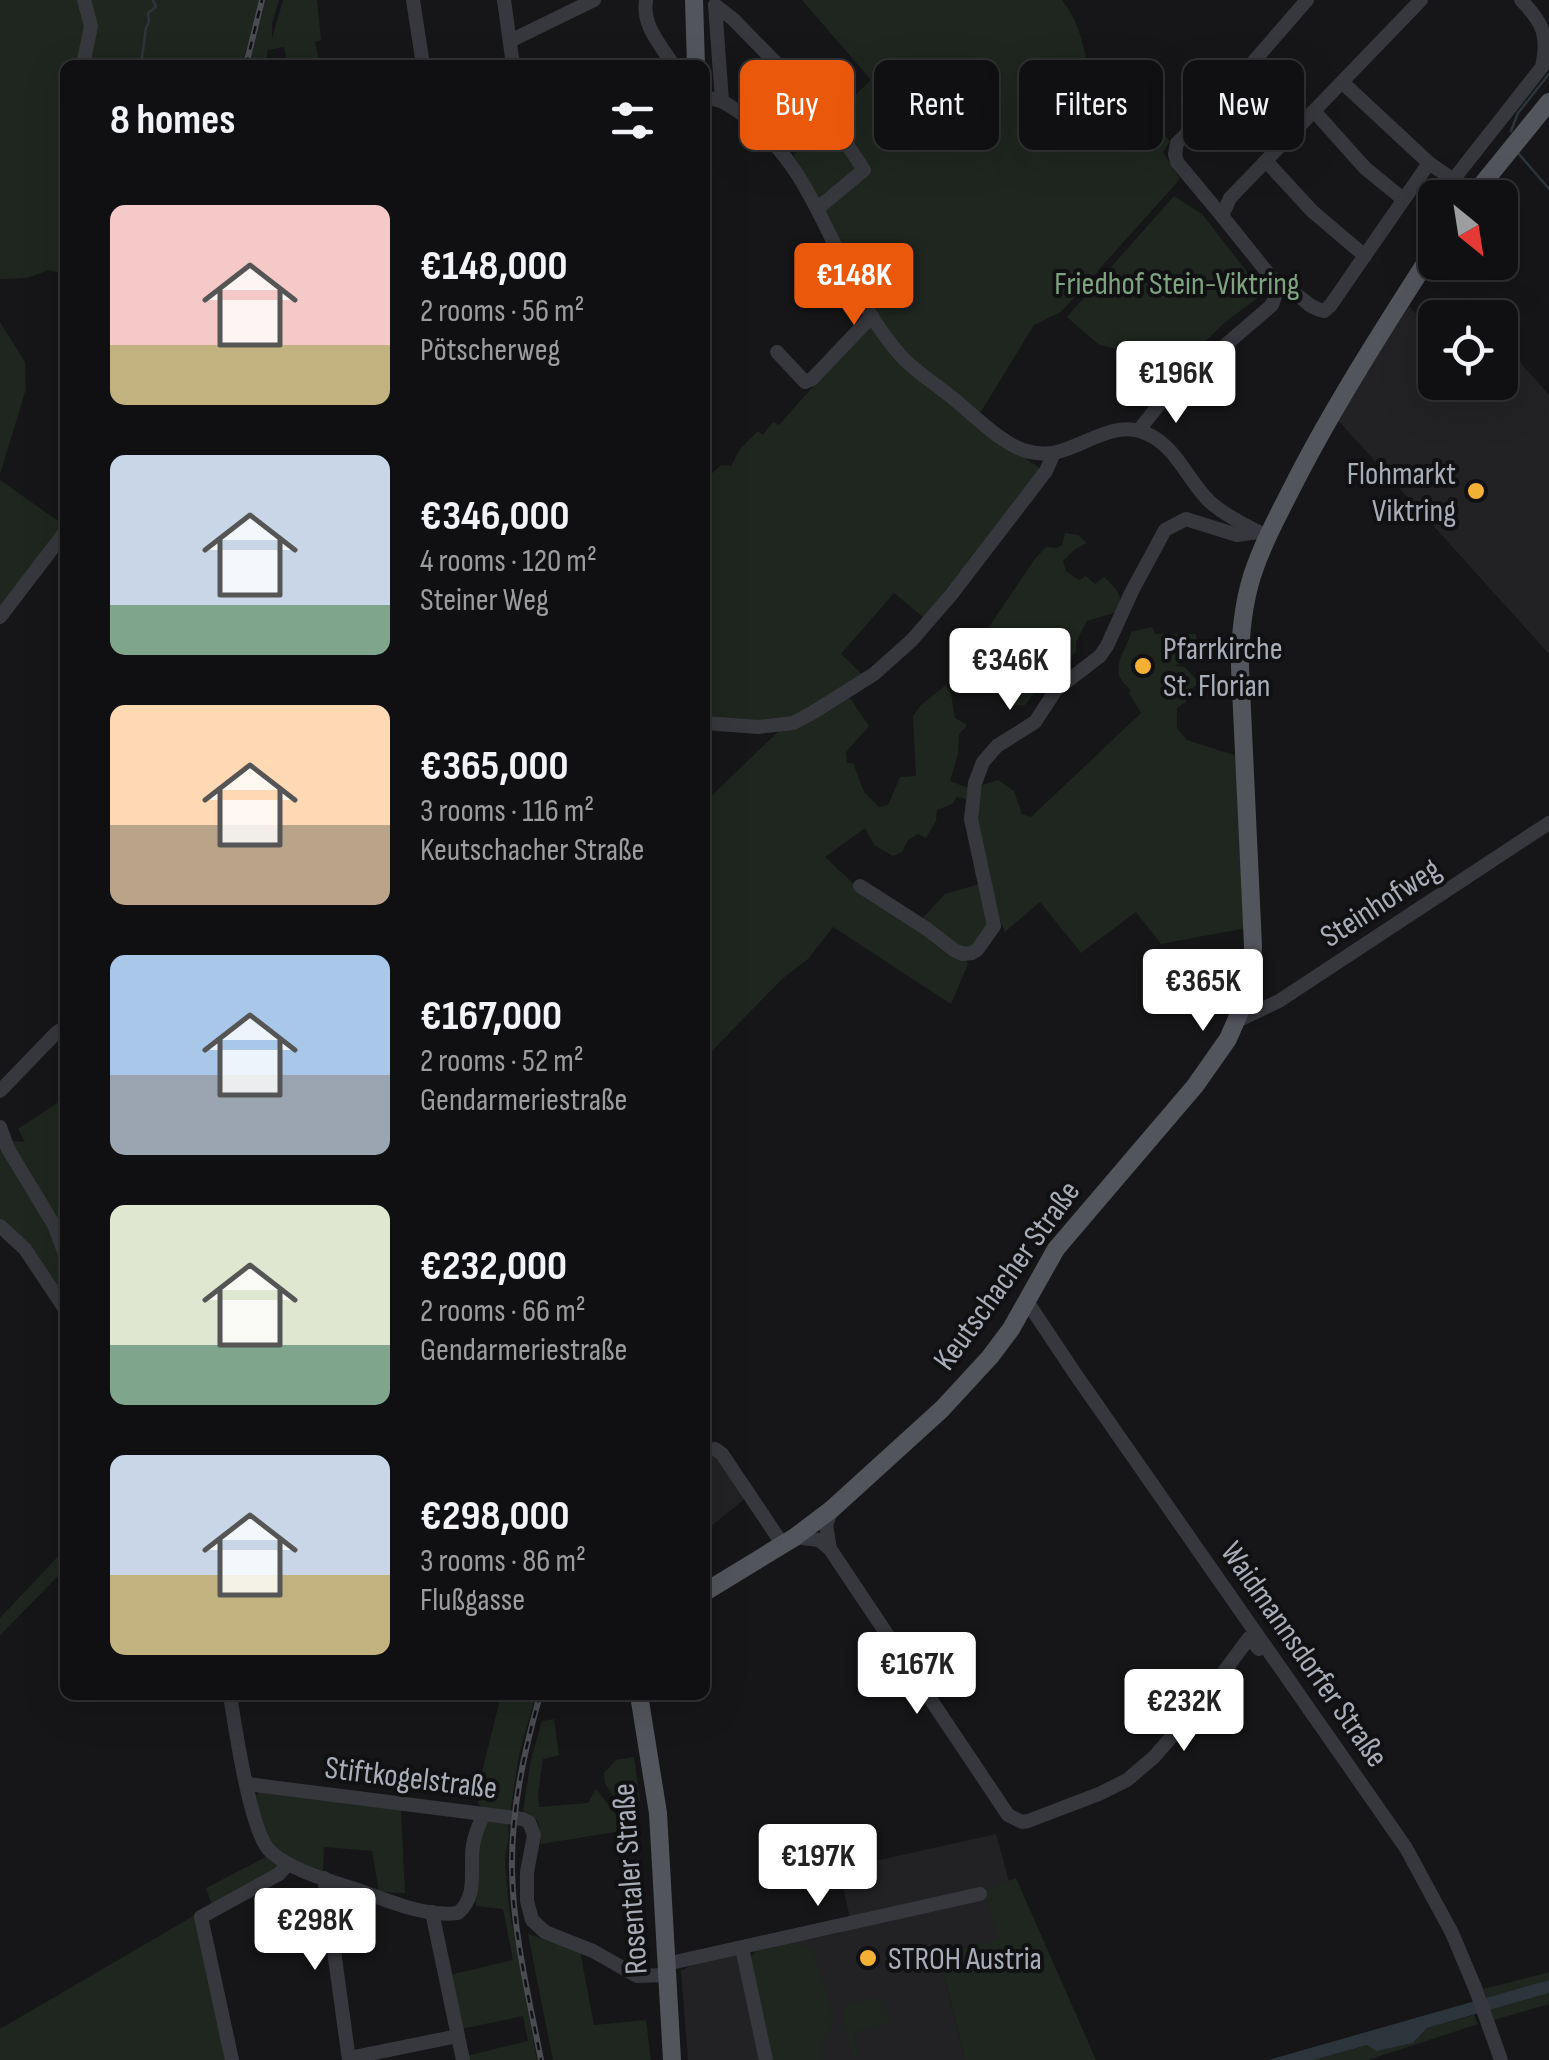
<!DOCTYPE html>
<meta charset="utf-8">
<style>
:root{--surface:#101012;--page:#19191b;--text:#f1f3f6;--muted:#9c9d9f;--line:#303032;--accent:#ea580c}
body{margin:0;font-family:"Sofia Sans Condensed",sans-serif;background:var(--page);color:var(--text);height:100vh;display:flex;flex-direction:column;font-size:38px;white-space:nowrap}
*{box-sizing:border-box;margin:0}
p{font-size:32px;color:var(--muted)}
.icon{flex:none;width:55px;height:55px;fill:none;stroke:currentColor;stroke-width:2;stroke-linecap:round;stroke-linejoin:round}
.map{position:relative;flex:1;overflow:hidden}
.sheet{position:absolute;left:60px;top:60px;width:650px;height:1640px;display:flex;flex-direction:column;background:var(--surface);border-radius:15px;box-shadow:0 10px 40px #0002,0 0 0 2px var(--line)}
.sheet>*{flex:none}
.banner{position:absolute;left:740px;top:60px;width:658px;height:90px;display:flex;gap:20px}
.needle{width:65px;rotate:150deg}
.fabs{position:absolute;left:1418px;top:180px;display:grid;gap:20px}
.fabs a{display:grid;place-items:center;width:100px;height:100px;border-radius:15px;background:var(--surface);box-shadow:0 10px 40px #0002,0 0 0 2px var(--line);font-size:50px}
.price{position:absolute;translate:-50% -85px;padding:0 22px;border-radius:10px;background:#fff;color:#222;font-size:32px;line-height:65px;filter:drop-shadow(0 2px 5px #0008)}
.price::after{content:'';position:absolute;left:50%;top:60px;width:30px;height:22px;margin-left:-15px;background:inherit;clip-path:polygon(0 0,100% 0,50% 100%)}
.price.current{background:var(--accent);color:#fff}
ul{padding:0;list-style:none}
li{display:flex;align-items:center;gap:30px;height:250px;padding:0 50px}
li span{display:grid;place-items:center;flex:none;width:280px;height:200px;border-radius:15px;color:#555}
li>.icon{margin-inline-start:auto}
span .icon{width:120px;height:120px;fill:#fffc;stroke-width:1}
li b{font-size:42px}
h2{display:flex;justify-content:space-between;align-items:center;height:120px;padding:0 50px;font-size:42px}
.chip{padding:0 35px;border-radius:15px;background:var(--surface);box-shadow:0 10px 40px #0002,0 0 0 2px var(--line);font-size:35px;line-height:90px}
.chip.current{background:var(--accent);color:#fff}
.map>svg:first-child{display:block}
.built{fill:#222225}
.green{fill:#1e261f}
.water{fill:#2c353c}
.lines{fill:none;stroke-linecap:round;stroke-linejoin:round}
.stream{stroke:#2c353c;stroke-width:2.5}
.minor{stroke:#37383d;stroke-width:14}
.major{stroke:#53555c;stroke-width:18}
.rail-casing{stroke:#4a4c52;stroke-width:6}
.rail{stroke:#111113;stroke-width:2.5;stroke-dasharray:8;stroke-linecap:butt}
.poi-dot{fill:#f2b134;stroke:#111113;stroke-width:4}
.labels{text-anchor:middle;stroke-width:8;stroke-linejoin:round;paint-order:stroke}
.park-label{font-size:32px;fill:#7fa381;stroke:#111113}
.poi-label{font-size:32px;fill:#a8adb8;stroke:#111113;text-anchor:start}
.street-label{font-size:32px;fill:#a8adb8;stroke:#111113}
</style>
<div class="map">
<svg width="1549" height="2060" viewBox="0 0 1549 2060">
<rect width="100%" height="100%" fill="#161618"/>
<g class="built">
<path d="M259,0H267L262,20L249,65H242Z"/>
<path d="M1409,306L1435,334V382H1500V351L1506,346L1549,395V654L1337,419Z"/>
<path d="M705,1441H708L747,1497L705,1531Z"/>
<path d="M996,1834L1009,1881L985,1890L1000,1939L939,1956L965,2060H822L818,2045L775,1946L839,1933L852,1927L839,1869Z"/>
<path d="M737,1955L761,2060H688L681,1971L694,1964Z"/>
</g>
<g class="green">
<path d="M0,0H259L242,65H65V274L49,270L27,278L0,279Z"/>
<path d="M267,0H279L272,23V38L283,0H317L321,40L315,42L320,65H288L284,47L268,50L264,65H249Z"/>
<path d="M802,0H1062C1081,24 1082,45 1090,73C1094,92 1113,128 1127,142L1142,129L1157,127L1170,141L1163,152L1180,179L1061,312L1034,325L979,415L906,357L864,295L791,158L871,80Z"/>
<path d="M1174,196L1202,214L1258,286L1260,296L1224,323L1179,367L1098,344L1067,317Z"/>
<path d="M0,322L25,362L26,389L0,474Z"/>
<path d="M873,325L976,425L1041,469L924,618L894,593L841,654L862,674C838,691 814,710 786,719C762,726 730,719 705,718V510L710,503L708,501V477L721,465L731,466L740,449L758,431L763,435L773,422L779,425L862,331Z"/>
<path d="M0,480L65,526L0,610Z"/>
<path d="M1065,533L1078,535L1087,543L1075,549L1063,561L1066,571L1079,580L1086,576L1095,584L1104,577C1117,590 1125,594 1117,612L1087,621L1076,642V651L1055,679L1043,681L1025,705L1007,706L986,672L992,661L980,640L1034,560L1046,547L1057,548L1062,545Z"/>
<path d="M1152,627L1155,634H1196L1197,652L1175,666L1185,667L1199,683L1187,693L1186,702L1177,708V728L1187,740L1237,756L1246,928L1161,944L1136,912L1081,953L1040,902L1005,932L994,907L976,819L982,785L998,780L1014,791L1022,814L1031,817L1141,713L1129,693L1131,690C1106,670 1125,655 1131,632Z"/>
<path d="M946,685L951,694L955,718L966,724V727L959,734L958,754L950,781L968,788L966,799L957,797L952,804L937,810L936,821L926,838L918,834L908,840L902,852L893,856L874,845L865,828L825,857L857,887L964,958L968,964L951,1004L833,927L808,959L782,979L705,1058L706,801L781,729L848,695L869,726L846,752L847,763H853L864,792L879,807L888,805L900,777L916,776L913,716L921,705Z"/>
<path d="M983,883L988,928L967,951L920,921L945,894Z"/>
<path d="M65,1098V1300L0,1222V1140L25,1142L18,1129Z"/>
<path d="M65,1549V1569L0,1635V1618Z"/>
<path d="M501,1695H536L519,1755L510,1813L483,1810L478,1803V1788Z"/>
<path d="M554,1719L559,1755L543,1759L538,1794L539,1807L588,1803L596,1789L622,1822L615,1832L541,1844C539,1825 542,1818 523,1811L531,1759L542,1721Z"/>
<path d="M634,1757L640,1801L626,1802L620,1807L605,1783L604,1773L616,1760Z"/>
<path d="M266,1791L401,1809L405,1893L379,1892L372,1851L324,1847L323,1874C301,1865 272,1855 262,1831C258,1821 257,1808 255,1798L259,1792Z"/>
<path d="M490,1820L508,1821L509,1836L505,1860L509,1909L537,2060H467L466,2056L528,2041L523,2016L461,2029L449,1975L513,1960L503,1909L476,1906C476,1881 468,1837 490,1820Z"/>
<path d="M268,1856L278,1863L277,1869L212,1905L206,1888Z"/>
<path d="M1016,1878L1096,2060H965L939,1955L999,1939L984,1890Z"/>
<path d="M195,1915L228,2060H0V2029Z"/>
<path d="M528,1934L580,1951L594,2025L646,2020L651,2060H553Z"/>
<path d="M790,1944L809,1946C817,1955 833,2012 831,2024C830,2033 824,2039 819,2045L822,2060H773L750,1958L756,1951Z"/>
<path d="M1549,1972V1980L1487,1998L1483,1989Z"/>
<path d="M1549,1993V2004L1487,2022L1486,2011Z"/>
<path d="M881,1997L884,2013H888L890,2023L853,2032L859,2059L855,2058L844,2024L843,2011L850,2004Z"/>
<path d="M1474,2015L1478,2024L1368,2060H1314L1367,2045L1413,2043L1427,2028Z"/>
</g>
<path class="water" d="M1549,1980V1993L1427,2028L1413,2043L1376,2051L1367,2045L1314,2060H1268Z"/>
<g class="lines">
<g class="stream">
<path d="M141,65L146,28L149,22L148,13L156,7L153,0"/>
<path d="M1511,131L1518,113L1549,74"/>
<path d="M1519,154L1549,189"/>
</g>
<g class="minor">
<path d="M413,0L423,65"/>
<path d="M504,0L513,65"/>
<path d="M646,1C642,26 661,45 673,65"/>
<path d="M715,5L733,19L829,117L864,170L818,208"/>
<path d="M715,5L722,101"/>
<path d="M510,41L594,0"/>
<path d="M83,65L91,26L84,0"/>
<path d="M1343,83L1429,163L1474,194"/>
<path d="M705,98C720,98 727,104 739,112C826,174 834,283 902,357C916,372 934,383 950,396C971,412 998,441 1023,450C1032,453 1043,454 1053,453C1081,448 1111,422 1140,431C1175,442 1185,477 1209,501C1224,515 1248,527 1267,536"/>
<path d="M1314,111L1365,168L1403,199"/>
<path d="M65,129V149"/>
<path d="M1266,161L1312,211L1365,256"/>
<path d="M1453,180L1542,67C1549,35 1543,23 1521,0"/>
<path d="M1222,216L1177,162L1175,154L1177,143L1209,113L1307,0"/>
<path d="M1277,291L1275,282L1222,216L1230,198L1421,0"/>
<path d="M1277,291C1301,288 1304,308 1324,311L1330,306L1429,163"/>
<path d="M777,352L805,382L812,379L872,316"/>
<path d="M1139,430L1165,397L1272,305L1277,291"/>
<path d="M0,617L65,532"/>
<path d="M705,723L758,727L793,723L812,713L874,674L912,640L951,595L1046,471L1054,453"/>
<path d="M860,886L927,929L954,950L963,954L972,953L977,950L994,926L971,819L975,783L983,762L997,746L1035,722L1056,690L1100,656L1107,646L1132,591L1165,530L1186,519L1237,535L1257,532"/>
<path d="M1237,1021L1279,1001L1549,823"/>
<path d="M0,1091L56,1033L65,1027"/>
<path d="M0,1127L8,1149L54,1225L65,1254"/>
<path d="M0,1226L25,1249L65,1309"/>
<path d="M1026,1300L1076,1375L1406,1848L1452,1933L1476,1990L1501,2060"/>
<path d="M715,1449L722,1454L783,1545"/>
<path d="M795,1537L819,1540L830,1549L1008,1815L1022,1822L1028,1821L1099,1794L1127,1780L1154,1757L1200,1704L1249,1638L1259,1649"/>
<path d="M830,1549L826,1525L832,1509"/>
<path d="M230,1695C235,1726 250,1832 270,1851C291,1871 334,1882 361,1891C391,1902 426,1917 458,1913C479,1895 469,1869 473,1845C475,1834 479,1824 484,1814"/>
<path d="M247,1784L523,1819L529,1822L534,1835L527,1872V1901L532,1920L545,1932L593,1951L637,1976L666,1975"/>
<path d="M324,1878L349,2060"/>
<path d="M432,1912L463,2060"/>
<path d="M742,1948L766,2060"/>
<path d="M666,1964L980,1894"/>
<path d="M349,2058L458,2036"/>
<path d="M232,2060L201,1917L279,1874L288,1864"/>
</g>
<g class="major">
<path d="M694,0L696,65"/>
<path d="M1471,198L1549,102"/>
<path d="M705,1592L795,1537L832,1509L942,1409L990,1357L1011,1329L1056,1249L1195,1086L1228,1039L1245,1000L1251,975L1253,946L1240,667C1240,636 1243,605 1252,576C1263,542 1281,510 1297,478C1338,399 1387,323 1435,248"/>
<path d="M639,1695L658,1813L672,2060"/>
</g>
<g class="rail-casing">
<g id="rail">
<path d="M246,65L262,0"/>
<path d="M540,1695C524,1752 511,1810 512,1870C513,1933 529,1998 541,2060"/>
</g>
</g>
<use href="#rail" class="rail"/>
</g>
<g class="poi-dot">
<circle cx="1476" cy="491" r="10"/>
<circle cx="1143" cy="666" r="10"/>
<circle cx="868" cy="1958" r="10"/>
</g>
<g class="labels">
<g class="park-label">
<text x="1177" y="294">Friedhof Stein-Viktring</text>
</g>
<g class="poi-label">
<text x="1456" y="484" text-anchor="end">Flohmarkt<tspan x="1456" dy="37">Viktring</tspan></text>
<text x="1163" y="659">Pfarrkirche<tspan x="1163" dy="37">St. Florian</tspan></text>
<text x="888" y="1969">STROH Austria</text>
</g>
<g class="street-label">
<text transform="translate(1380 902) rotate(-33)" y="11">Steinhofweg</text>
<text transform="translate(1006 1275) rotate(-54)" y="11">Keutschacher Straße</text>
<text transform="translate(1305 1654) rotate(55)" y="11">Waidmannsdorfer Straße</text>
<text transform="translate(411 1777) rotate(7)" y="11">Stiftkogelstraße</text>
<text transform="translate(629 1879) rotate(-94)" y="11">Rosentaler Straße</text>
</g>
</g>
</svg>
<div class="fabs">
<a><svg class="needle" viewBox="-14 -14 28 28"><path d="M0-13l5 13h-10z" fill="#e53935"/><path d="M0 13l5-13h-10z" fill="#9c9d9f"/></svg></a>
<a><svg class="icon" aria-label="locate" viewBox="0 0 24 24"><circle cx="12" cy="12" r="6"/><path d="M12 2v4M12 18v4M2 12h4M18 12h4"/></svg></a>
</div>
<b class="price current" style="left:854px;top:328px">€148K</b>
<b class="price" style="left:1176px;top:426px">€196K</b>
<b class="price" style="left:1010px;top:713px">€346K</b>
<b class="price" style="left:1203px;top:1034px">€365K</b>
<b class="price" style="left:917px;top:1717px">€167K</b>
<b class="price" style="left:1184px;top:1754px">€232K</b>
<b class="price" style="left:818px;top:1909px">€197K</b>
<b class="price" style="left:315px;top:1973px">€298K</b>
<div class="banner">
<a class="chip current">Buy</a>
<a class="chip">Rent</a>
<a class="chip">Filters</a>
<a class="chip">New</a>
</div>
<section class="sheet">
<h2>8 homes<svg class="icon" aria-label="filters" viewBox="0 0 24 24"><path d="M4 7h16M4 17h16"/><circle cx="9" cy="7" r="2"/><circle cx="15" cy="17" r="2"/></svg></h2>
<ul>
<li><span style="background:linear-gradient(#f6c9c9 70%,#c2b280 0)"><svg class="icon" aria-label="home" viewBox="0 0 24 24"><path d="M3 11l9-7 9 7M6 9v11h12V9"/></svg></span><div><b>€148,000</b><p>2 rooms · 56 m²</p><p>Pötscherweg</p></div></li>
<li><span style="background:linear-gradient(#c9d6e8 75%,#7fa58c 0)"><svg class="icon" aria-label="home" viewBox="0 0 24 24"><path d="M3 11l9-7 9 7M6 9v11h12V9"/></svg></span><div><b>€346,000</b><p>4 rooms · 120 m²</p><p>Steiner Weg</p></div></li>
<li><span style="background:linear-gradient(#ffd9b3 60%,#b9a48a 0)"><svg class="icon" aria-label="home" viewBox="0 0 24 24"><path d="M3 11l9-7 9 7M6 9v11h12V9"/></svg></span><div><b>€365,000</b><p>3 rooms · 116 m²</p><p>Keutschacher Straße</p></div></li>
<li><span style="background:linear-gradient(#a9c7e8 60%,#9aa5b1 0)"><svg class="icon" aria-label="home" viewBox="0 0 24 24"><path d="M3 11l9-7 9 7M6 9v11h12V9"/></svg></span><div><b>€167,000</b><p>2 rooms · 52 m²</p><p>Gendarmeriestraße</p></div></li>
<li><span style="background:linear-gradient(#dfe7d0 70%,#7fa58c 0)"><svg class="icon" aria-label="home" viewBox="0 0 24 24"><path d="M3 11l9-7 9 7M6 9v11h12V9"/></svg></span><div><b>€232,000</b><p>2 rooms · 66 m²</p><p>Gendarmeriestraße</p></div></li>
<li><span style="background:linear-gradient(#c9d6e8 60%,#c2b280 0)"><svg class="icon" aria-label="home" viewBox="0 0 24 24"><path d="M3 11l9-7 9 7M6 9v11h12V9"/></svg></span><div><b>€298,000</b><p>3 rooms · 86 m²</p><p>Flußgasse</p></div></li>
</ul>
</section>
</div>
